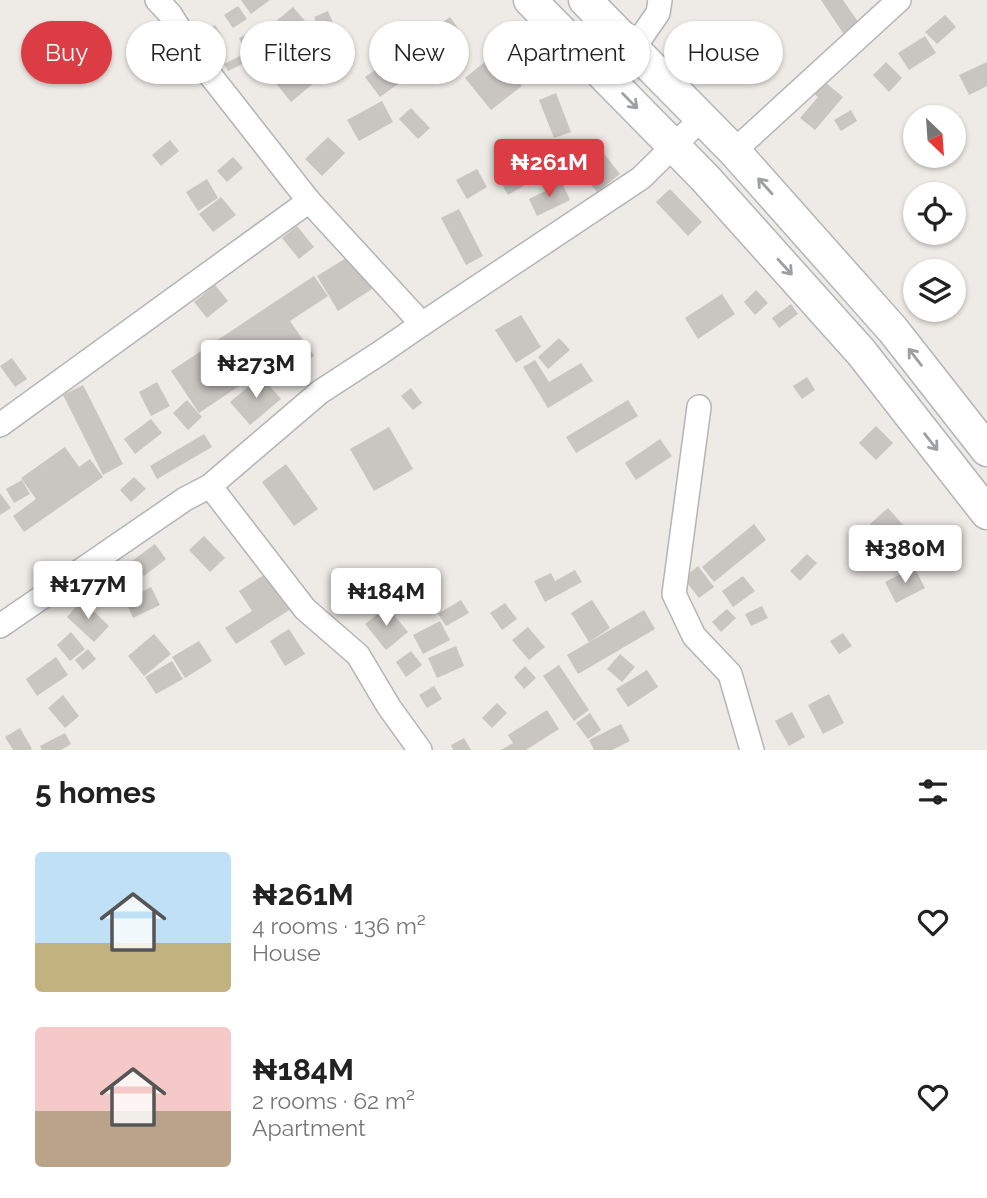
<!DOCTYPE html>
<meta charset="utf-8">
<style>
:root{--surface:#fff;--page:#f2f2f2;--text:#222;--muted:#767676;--accent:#dc3c44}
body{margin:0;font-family:Raleway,sans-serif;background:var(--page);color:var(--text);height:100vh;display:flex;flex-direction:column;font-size:26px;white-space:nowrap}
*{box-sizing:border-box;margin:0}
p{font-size:23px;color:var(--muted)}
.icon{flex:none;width:38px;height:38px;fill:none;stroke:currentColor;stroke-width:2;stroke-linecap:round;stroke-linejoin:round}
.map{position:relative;height:750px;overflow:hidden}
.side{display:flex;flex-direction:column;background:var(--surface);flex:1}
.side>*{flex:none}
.guide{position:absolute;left:21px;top:21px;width:945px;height:63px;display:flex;gap:14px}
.needle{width:46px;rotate:155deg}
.buttons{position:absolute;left:903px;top:105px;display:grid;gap:14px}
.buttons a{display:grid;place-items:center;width:63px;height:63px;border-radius:50%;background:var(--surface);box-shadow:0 2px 5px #0004;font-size:35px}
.price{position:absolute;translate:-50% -60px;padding:0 16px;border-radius:7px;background:#fff;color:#222;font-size:23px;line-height:46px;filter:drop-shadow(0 2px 4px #0008)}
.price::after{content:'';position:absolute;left:50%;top:42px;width:21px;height:16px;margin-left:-10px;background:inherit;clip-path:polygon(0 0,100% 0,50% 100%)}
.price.on{background:var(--accent);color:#fff}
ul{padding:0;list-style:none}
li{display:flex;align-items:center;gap:21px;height:175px;padding:0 35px}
li span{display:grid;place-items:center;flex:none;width:196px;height:140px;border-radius:7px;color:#555}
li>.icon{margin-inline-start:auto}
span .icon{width:84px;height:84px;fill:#fffc;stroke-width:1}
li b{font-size:30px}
h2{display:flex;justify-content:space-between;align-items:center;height:84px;padding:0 35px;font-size:30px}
.tag{padding:0 24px;border-radius:32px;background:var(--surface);box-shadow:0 2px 5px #0004;font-size:24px;line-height:63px}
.tag.on{background:var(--accent);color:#fff}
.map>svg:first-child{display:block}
.building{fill:#c9c5c1}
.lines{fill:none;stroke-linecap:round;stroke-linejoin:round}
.street-casing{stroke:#b2b5b8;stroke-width:26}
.secondary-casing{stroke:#b1b5b8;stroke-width:35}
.street{stroke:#fff;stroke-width:23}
.secondary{stroke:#fff;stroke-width:32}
.oneway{stroke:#9da0a2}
</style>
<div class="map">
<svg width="987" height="750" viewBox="0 0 987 750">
<rect width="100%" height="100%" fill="#eeeae5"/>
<g class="building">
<path d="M241,0H270L251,14Z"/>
<path d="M821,0H843L861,26L845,36Z"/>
<path d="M238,6L247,19L233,28L224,15Z"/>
<path d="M293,7L305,21L281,42L268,28Z"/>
<path d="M328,11L337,32L322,38L314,17Z"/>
<path d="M945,15L956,27L937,44L925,32Z"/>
<path d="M450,17L464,37L380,97L365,77Z"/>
<path d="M215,25L222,36L208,45L201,34Z"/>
<path d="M259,28L271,50L228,71L224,64L246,53L239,38Z"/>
<path d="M925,36L936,53L909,70L898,53Z"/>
<path d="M328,39L344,58L291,102L262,66L282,49L296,65Z"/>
<path d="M487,60L504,81L513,74L522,86L491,110L465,78Z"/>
<path d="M886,62L902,78L889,92L873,75Z"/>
<path d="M987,62V86L969,95L959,75Z"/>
<path d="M820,78L843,97L815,130L800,118L818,97L810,90Z"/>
<path d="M556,93L571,132L554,138L539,100Z"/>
<path d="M382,101L393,122L359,141L347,120Z"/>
<path d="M411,108L430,128L418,139L399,119Z"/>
<path d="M851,110L857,121L841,131L834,120Z"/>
<path d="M328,137L345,153L322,176L305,159Z"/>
<path d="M170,140L179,151L161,166L152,155Z"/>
<path d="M597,145L620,174L597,192L574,164Z"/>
<path d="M233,157L243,168L227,182L217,171Z"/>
<path d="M530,159L540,176L508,195L498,178Z"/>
<path d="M477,169L487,187L467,199L456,180Z"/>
<path d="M207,179L218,198L198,211L186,192Z"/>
<path d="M562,183L570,200L537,216L529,199Z"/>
<path d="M670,189L702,222L688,236L656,202Z"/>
<path d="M221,197L236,215L213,232L199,214Z"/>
<path d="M459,209L483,256L466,265L441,218Z"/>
<path d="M297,226L314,247L299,259L282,238Z"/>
<path d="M351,255L372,289L338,311L317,276Z"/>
<path d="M314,276L328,296L290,321L314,356L295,368L285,353L271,362L259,344L238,358L251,378L199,413L171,371Z"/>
<path d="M215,285L228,301L207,318L194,302Z"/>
<path d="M756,290L768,303L755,315L744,302Z"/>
<path d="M722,294L735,314L698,339L685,318Z"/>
<path d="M791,304L798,314L779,328L772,318Z"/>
<path d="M521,315L541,347L516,363L495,330Z"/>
<path d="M559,338L570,350L548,369L538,357Z"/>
<path d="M12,358L27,379L15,387L0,366Z"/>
<path d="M535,360L549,382L581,363L593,381L548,408L523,367Z"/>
<path d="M261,376L281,399L250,425L230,402Z"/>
<path d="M807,377L815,390L802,399L793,386Z"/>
<path d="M157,382L170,406L151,416L139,392Z"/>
<path d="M83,385L123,464L103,475L63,395Z"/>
<path d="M411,388L422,403L413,410L401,396Z"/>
<path d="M187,400L202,417L188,430L173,413Z"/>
<path d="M628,400L638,416L576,453L566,437Z"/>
<path d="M151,419L162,433L135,454L124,439Z"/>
<path d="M876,426L893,443L876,460L859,443Z"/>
<path d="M389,427L413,469L374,491L350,449Z"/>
<path d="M204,434L212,447L157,479L150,466Z"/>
<path d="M660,439L672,456L636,480L625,463Z"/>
<path d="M65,447L79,467L90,459L103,477L24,532L13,516L36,499L21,478Z"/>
<path d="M286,464L318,509L294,526L262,482Z"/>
<path d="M134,477L146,489L131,502L120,490Z"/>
<path d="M22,480L30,494L14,503L6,489Z"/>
<path d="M0,493L11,508L0,515Z"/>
<path d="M888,508L918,542L901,558L870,524Z"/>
<path d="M754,524L766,540L714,582L702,567Z"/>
<path d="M204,536L225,558L210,572L189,550Z"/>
<path d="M155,544L166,559L144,576L132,561Z"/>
<path d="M807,554L817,563L800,581L790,571Z"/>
<path d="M125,563L140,572L133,586L118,577Z"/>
<path d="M698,566L714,587L699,598L683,578Z"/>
<path d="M914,567L925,588L896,603L885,582Z"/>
<path d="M575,570L582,582L545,602L534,581L551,573L555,581Z"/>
<path d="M267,573L291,609L236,644L225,628L252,611L239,591Z"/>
<path d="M743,576L755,591L733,607L722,591Z"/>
<path d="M151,587L160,605L133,618L125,600Z"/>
<path d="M82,600L109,626L94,642L67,617Z"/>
<path d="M461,600L469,613L446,626L438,614Z"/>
<path d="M592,600L610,628L589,642L571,613Z"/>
<path d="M505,603L517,619L502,630L490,613Z"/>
<path d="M762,606L768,618L751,626L745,614Z"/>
<path d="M387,607L408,632L386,650L365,624Z"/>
<path d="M727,609L736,618L721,632L712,622Z"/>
<path d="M644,610L655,629L578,674L567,655Z"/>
<path d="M440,621L450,640L423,654L413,635Z"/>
<path d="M528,627L545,647L529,660L512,640Z"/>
<path d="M289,629L305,654L285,666L270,641Z"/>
<path d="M71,632L85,649L70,661L57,645Z"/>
<path d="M843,633L852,646L839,654L830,641Z"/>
<path d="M154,634L171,654L144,676L128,656Z"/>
<path d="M199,641L212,661L185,678L172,657Z"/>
<path d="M456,646L464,666L437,678L428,658Z"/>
<path d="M88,649L96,659L83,670L75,660Z"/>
<path d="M411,651L422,665L406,677L396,662Z"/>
<path d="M620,654L635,667L622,682L607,669Z"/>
<path d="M56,657L68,675L37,696L26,679Z"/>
<path d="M172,661L183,679L156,694L145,677Z"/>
<path d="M559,665L589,710L574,721L543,676Z"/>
<path d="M525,666L536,678L524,689L514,677Z"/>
<path d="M647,670L658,687L628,707L616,689Z"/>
<path d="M434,686L442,699L427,708L419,695Z"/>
<path d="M829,694L844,723L823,734L808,705Z"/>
<path d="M63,695L79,716L65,728L48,708Z"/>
<path d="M497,703L507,713L492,728L482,718Z"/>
<path d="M547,710L559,729L526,750H501L513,743L508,735Z"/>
<path d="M792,712L805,737L789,746L775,721Z"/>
<path d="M590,713L601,730L588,739L576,723Z"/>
<path d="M621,724L630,741L612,750H594L589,740Z"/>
<path d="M20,728L32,749L29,750H13L5,737Z"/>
<path d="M65,733L71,744L61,750H42L40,746Z"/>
<path d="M464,738L471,750H453L451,745Z"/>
</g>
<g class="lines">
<g class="street-casing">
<g id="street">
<path d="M157,0L170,14L200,62L309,201L422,324"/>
<path d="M633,49L658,13L660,0"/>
<path d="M734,151L899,0"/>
<path d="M699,407L674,594L694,636L730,674L752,750"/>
<path d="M0,425L309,201"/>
<path d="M210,486L305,609L358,655L389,707L420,750"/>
<path d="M0,626L185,499L210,486L320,392L380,353L422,324L641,178L701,119"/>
</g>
</g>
<g class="secondary-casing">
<g id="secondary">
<path d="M530,0L705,178L861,352L987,513"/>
<path d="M585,0L734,151L893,330L987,450"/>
</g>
</g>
<use href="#street" class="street"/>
<use href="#secondary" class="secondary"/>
</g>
<defs><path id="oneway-shaft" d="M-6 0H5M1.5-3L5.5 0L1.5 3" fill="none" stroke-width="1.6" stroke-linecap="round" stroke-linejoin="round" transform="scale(1.75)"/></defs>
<g class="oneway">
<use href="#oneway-shaft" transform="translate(630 101) rotate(45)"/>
<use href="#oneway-shaft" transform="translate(765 186) rotate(-132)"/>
<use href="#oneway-shaft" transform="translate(785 267) rotate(48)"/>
<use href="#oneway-shaft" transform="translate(915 357) rotate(-128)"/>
<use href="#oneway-shaft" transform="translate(931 442) rotate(52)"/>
</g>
</svg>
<div class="buttons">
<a><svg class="needle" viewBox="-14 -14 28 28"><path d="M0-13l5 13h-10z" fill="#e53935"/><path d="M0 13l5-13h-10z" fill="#767676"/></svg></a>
<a><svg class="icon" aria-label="locate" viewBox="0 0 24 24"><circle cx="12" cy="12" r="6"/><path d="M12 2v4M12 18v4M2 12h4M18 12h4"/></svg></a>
<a><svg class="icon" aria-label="layers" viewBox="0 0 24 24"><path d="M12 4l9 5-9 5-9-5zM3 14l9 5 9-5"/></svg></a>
</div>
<b class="price on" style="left:549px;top:199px">₦261M</b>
<b class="price" style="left:256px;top:400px">₦273M</b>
<b class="price" style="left:905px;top:585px">₦380M</b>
<b class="price" style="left:88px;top:621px">₦177M</b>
<b class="price" style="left:386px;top:628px">₦184M</b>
<div class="guide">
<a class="tag on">Buy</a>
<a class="tag">Rent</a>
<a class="tag">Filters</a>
<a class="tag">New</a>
<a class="tag">Apartment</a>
<a class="tag">House</a>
</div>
</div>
<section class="side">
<h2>5 homes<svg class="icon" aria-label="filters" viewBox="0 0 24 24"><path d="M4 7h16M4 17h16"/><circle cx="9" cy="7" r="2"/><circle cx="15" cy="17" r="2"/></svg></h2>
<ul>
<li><span style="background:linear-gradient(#bfe0f5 65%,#c2b280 0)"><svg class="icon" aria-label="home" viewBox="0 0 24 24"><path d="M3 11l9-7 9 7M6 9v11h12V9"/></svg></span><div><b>₦261M</b><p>4 rooms · 136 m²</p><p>House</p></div><svg class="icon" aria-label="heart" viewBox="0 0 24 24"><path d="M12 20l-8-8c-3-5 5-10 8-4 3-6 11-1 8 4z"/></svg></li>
<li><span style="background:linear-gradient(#f6c9c9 60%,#b9a48a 0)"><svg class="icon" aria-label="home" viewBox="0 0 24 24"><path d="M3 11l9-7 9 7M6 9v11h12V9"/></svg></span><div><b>₦184M</b><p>2 rooms · 62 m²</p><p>Apartment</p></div><svg class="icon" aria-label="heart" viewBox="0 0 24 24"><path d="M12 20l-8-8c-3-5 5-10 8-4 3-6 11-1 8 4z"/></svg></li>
</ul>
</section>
